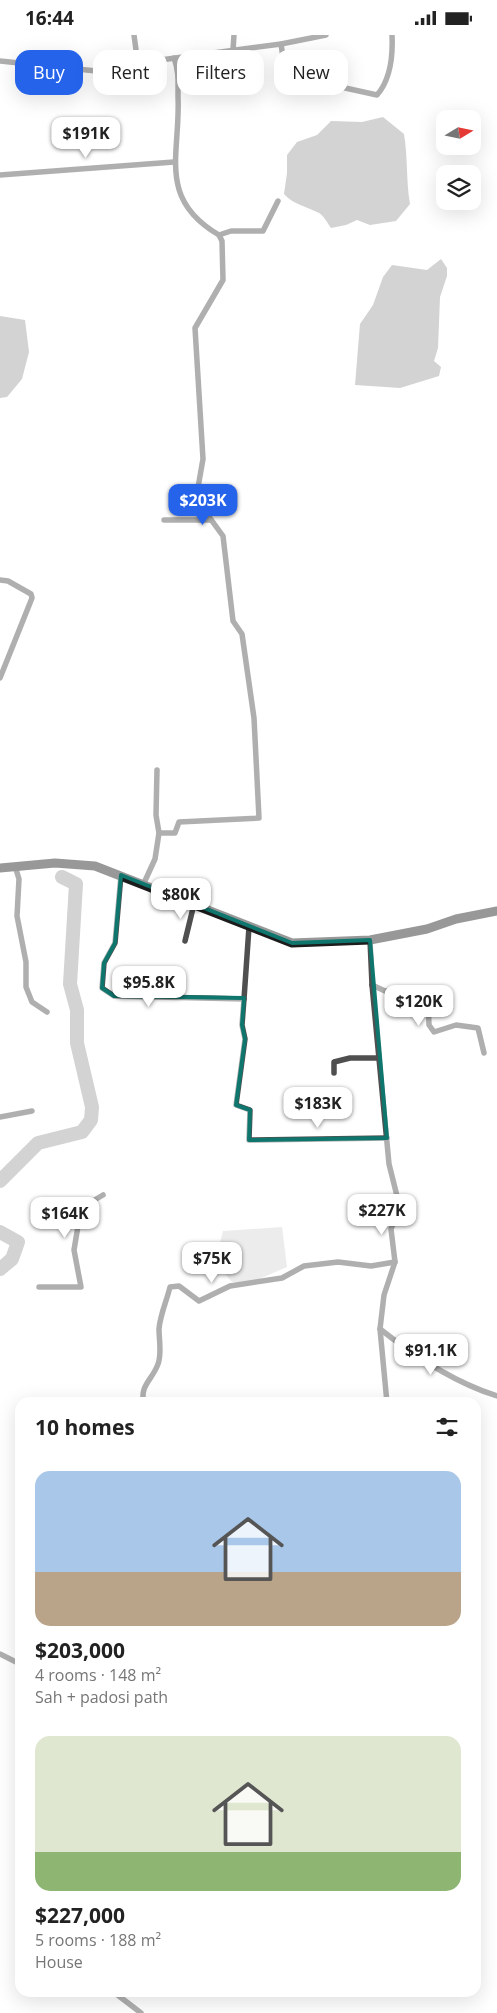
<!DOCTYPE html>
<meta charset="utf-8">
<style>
:root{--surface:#fff;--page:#f6f6f6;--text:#222;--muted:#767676;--accent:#2563eb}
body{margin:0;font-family:"Open Sans",sans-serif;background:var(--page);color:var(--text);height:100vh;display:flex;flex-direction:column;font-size:19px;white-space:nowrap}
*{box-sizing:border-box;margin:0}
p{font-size:16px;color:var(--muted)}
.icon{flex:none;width:28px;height:28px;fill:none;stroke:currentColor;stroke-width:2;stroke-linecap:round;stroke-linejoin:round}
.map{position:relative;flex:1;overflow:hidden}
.details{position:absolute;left:15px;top:1362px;width:466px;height:600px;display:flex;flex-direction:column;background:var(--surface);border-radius:15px;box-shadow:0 5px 20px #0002}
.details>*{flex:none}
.guide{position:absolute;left:15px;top:15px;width:468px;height:45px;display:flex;gap:10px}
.needle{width:32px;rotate:80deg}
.buttons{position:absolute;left:436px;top:75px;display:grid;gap:10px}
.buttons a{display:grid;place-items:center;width:45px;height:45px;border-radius:10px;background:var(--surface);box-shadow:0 5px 20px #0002;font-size:25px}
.price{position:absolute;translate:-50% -42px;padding:0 11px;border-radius:10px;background:#fff;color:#222;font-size:16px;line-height:32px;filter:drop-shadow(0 1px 2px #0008)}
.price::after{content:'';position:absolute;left:50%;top:30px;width:15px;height:11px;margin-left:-8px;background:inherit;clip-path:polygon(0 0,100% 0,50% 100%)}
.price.on{background:var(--accent);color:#fff}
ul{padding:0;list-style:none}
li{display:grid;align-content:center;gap:10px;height:265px;padding:0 20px}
li span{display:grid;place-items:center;height:155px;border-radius:15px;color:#555}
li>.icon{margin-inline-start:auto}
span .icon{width:90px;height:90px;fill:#fffc;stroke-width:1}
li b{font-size:21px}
h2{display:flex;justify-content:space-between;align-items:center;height:60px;padding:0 20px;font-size:21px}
.pill{padding:0 18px;border-radius:15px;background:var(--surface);box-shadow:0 5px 20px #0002;font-size:18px;line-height:45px}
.pill.on{background:var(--accent);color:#fff}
.status{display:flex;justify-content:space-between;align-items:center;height:35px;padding:0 25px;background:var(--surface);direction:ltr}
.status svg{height:14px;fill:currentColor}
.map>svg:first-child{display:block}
.green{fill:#d6d6d6}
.water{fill:#9d9d9d}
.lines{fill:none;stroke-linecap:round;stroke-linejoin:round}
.river{stroke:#9d9d9d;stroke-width:14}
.street{stroke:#4f4f4f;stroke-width:5.5}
.secondary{stroke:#1c1c1c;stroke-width:9}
.marked{fill:none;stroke:#0f766e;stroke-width:4;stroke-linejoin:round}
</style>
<div class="status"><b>16:44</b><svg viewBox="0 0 49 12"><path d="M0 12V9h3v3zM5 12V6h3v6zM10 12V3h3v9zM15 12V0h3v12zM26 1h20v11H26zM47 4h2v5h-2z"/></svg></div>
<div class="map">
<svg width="497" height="1978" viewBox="0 0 497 1978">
<rect width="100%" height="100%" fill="#fff"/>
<path class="green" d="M282,1192L287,1232L250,1248L232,1247L215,1227L223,1196Z"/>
<g class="water">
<path d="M383,82L404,99C408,123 406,146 410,169L396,186L370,190L357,185L346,190L331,193C328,189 324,181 319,178C306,171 294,170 284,159L287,138V120L297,107L317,100L331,86L362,87Z"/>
<path d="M441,224L447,233V241L440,262L438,313L434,326L441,332L439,341L400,353L355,350L360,289L373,270L383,242L392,230L427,235Z"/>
<path d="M0,281L25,285L29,317L22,344L7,362L0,363Z"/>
</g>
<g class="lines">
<g class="river">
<path d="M0,1146L38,1108L82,1097L91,1085L92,1072L77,1008V975L70,949L76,849L62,842"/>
<path d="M0,1197L18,1207L12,1224L0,1234"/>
</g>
<g class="street">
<path d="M134,0L138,30"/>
<path d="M281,9L286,42L300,43L377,60C391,44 393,21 392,0"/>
<path d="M233,15L234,0"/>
<path d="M174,23C179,36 178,47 178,61C181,118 156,163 219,200"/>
<path d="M0,26L106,37L153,26L281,9L326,0"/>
<path d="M0,140L174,127"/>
<path d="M164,485H211"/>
<path d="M0,545L8,546L31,559L32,563L0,643"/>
<path d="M159,798H175L179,787L259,783L254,683L242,599L233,586L223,501L196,464L203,424L195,293L223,245L222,206L219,200L231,196H263L278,166"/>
<path d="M15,831L19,844L17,881L26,927V952L32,967L47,977"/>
<path d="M121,840L115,908L104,928L102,953L114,961L244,964L249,892"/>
<path d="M144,848L155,824L159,798L156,780L157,735"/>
<path d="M370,905L372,950L389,1129L397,1161V1179L391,1194L395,1227L384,1260L380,1294L387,1368"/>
<path d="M185,906L194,869"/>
<path d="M372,950L385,956L413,953L428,961L429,990L434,997L456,990L478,993L484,1018"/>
<path d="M244,964L242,990L245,1004L236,1070L250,1075L249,1105L387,1103"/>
<path d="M334,1038V1027L350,1023H379"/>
<path d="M0,1082L32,1076"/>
<path d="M39,1252H81L74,1215L81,1173L103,1160"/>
<path d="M380,1294C414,1321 456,1348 497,1361"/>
<path d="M144,1368C139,1351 153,1344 158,1329C162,1319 159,1305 159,1294C160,1280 167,1265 170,1252L179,1251L199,1266L230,1251L282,1243L304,1231L338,1227L371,1231L395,1227"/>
<path d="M0,1619L20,1629"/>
<path d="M115,1958L141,1978"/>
</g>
<path class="secondary" d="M0,833L55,828L95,831L292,908L370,905L427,894L456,884L497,876"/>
</g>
<path d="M0 0H497V1978H0ZM121,840L292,908L370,905L387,1103L249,1105L250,1075L236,1070L245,1004L242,990L244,963L114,961L102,953L104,928L115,908Z" fill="#fff" fill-opacity=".55" fill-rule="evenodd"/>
<path class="marked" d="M121,840L292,908L370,905L387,1103L249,1105L250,1075L236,1070L245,1004L242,990L244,963L114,961L102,953L104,928L115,908Z"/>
</svg>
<div class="buttons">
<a><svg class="needle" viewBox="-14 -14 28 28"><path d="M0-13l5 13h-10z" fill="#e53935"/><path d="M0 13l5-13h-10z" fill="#767676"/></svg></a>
<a><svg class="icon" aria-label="layers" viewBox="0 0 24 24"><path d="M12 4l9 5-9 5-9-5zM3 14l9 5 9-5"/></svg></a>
</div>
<b class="price" style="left:86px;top:124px">$191K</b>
<b class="price on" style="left:203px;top:491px">$203K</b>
<b class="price" style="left:181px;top:885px">$80K</b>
<b class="price" style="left:149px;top:973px">$95.8K</b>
<b class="price" style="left:419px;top:992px">$120K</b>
<b class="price" style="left:318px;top:1094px">$183K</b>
<b class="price" style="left:382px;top:1201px">$227K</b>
<b class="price" style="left:65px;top:1204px">$164K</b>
<b class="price" style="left:212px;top:1249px">$75K</b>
<b class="price" style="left:431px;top:1341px">$91.1K</b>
<div class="guide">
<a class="pill on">Buy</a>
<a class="pill">Rent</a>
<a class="pill">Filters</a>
<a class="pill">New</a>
</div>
<section class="details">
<h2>10 homes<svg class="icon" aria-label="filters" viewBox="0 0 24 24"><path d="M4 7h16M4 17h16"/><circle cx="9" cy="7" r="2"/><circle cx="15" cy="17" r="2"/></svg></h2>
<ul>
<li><span style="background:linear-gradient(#a9c7e8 65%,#b9a48a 0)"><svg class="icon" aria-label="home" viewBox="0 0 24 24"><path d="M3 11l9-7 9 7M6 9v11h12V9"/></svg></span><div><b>$203,000</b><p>4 rooms · 148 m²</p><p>Sah + padosi path</p></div></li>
<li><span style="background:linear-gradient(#dfe7d0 75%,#8fb573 0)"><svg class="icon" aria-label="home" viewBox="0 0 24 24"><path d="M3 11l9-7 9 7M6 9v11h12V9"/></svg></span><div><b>$227,000</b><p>5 rooms · 188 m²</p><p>House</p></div></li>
</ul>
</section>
</div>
